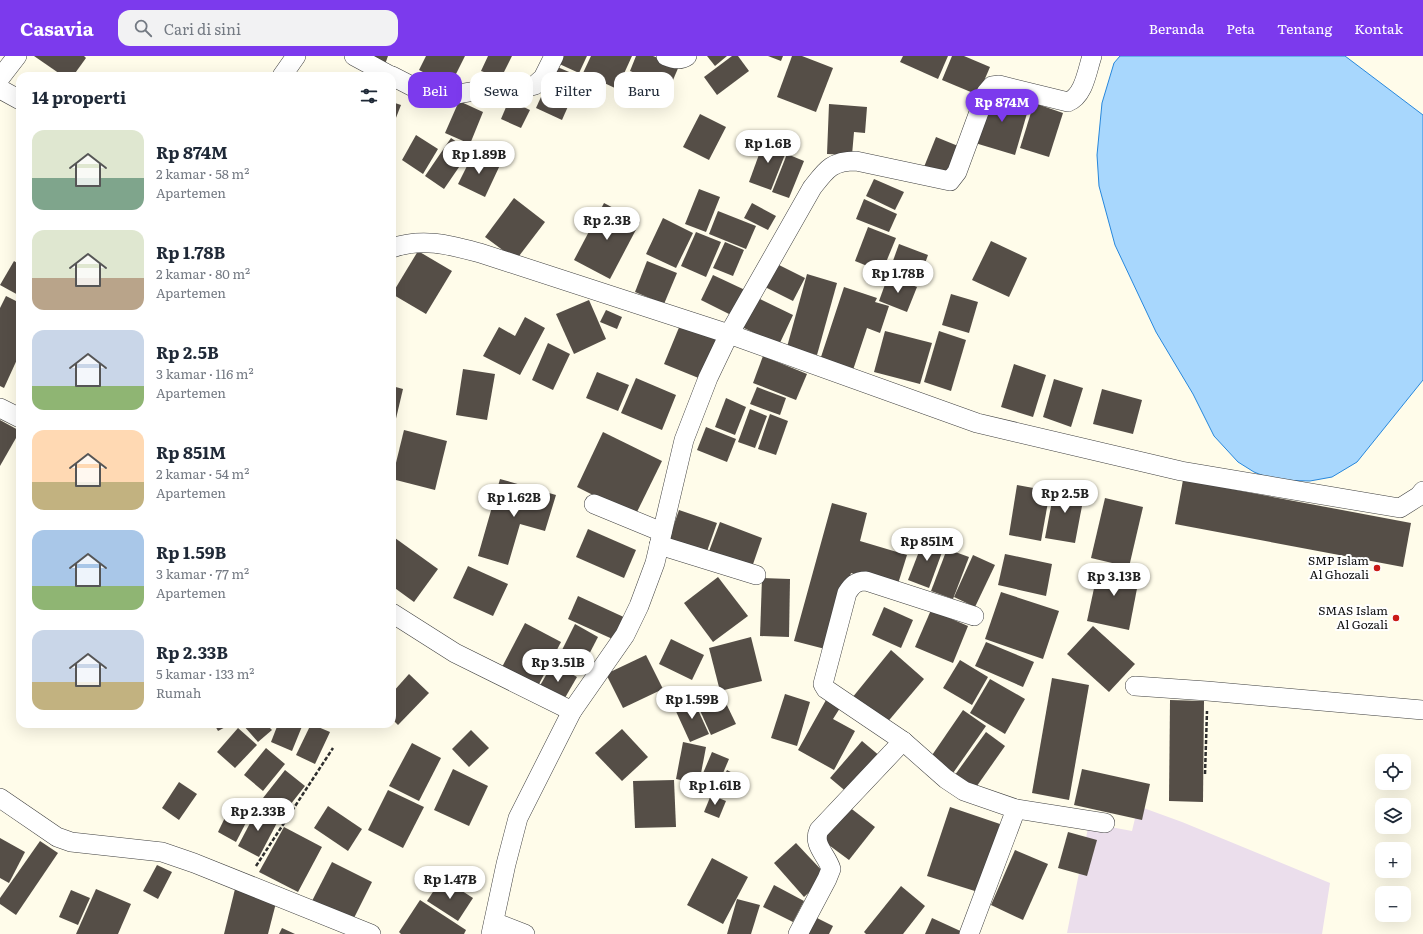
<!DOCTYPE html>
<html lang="id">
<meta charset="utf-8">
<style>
:root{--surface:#fff;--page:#f2f2f3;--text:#1f2937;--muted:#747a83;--accent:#7c3aed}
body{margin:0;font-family:Literata,serif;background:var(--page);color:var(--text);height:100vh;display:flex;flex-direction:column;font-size:15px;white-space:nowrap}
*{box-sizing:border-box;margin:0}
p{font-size:13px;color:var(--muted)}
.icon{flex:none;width:22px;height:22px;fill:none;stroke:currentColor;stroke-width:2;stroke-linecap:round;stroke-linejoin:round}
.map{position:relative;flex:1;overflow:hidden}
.drawer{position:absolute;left:16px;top:16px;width:380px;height:656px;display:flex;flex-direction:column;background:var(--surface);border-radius:12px;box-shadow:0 4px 16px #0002}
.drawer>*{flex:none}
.banner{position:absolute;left:408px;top:16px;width:380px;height:36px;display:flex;gap:8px}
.buttons{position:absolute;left:1375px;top:698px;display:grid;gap:8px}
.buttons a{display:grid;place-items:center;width:36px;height:36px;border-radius:8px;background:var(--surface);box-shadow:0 4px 16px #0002;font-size:20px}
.price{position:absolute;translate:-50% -34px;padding:0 9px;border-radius:14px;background:#fff;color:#222;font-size:13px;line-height:26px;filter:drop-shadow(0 1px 2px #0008)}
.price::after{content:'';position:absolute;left:50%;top:24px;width:12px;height:9px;margin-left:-6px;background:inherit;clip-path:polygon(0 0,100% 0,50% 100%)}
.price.selected{background:var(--accent);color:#fff}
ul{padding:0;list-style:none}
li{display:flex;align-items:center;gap:12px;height:100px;padding:0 16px}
li span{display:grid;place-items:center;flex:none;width:112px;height:80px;border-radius:12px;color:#555}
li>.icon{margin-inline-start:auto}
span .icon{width:48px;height:48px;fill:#fffc;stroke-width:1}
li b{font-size:17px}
h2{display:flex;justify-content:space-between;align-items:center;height:48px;padding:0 16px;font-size:17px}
.pill{padding:0 14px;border-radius:12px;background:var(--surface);box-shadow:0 4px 16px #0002;font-size:14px;line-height:36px}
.pill.selected{background:var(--accent);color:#fff}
header{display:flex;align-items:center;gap:24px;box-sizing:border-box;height:56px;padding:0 20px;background:var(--accent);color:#fff}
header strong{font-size:19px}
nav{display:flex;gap:22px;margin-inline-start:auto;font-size:14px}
.search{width:280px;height:36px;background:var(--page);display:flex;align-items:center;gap:10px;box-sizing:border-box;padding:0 14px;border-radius:12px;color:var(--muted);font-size:15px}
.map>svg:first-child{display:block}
.industrial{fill:#ebdeec}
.water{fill:#a8d7fd;stroke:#2787dc}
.building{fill:#554e47}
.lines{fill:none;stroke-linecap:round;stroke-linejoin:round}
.street-casing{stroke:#3f3f3f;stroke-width:20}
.path{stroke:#2e2e2e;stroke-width:2.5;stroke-dasharray:4 2;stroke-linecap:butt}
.street{stroke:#fff;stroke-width:19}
.poi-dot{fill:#ca1a15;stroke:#fff;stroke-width:1.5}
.labels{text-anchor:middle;stroke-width:4;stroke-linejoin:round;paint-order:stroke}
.poi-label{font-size:12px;fill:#0c0c0c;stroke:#fff;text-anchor:end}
</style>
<header>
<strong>Casavia</strong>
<div class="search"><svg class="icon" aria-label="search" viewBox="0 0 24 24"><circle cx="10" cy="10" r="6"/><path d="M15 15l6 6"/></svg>Cari di sini</div>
<nav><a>Beranda</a><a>Peta</a><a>Tentang</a><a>Kontak</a></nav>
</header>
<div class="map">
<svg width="1423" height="878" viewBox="0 0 1423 878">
<rect width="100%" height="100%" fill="#fffcea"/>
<path class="industrial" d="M1138,750L1182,766L1330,827L1322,878L1067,877L1089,767L1132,775Z"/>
<path class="water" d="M1120,0H1345L1423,59V324L1357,406L1332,421L1310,425L1274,424L1254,416L1238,406L1214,380L1193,338L1156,276L1115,189L1099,130L1097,99L1102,47L1114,7Z"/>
<g class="building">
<path d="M34,0H84L86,2L73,20H63Z"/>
<path d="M360,0H388L384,11Z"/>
<path d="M426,0H465L450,30L419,14Z"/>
<path d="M488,0H512L501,22L481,15Z"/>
<path d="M557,0H587L579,17L555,6Z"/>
<path d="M591,0H632L617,33L583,17Z"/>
<path d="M636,0H653L679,10L670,31L630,15Z"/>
<path d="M707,0H727L715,10Z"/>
<path d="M732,0H738L749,15L717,39L704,21Z"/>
<path d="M768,0H783L781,5Z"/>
<path d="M792,0H802L833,12L816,56L777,41Z"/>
<path d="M903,0H948L938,23L900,6Z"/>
<path d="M952,0H964L990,11L978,39L942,24Z"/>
<path d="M555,10L581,21L562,64L536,52Z"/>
<path d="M990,35L1030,47L1015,99L975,87Z"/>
<path d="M509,44L530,54L521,72L501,63Z"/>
<path d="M459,45L483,56L470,88L445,77Z"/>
<path d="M392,46L401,49L392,72Z"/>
<path d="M1034,47L1063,57L1049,101L1020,92Z"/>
<path d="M829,48L867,51L865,77L854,76L852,99L827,98Z"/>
<path d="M700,58L726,71L709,104L683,91Z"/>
<path d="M416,79L438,93L423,118L402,104Z"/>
<path d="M936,81L963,92L950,122L924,111Z"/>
<path d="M451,82L470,95L444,133L425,120Z"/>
<path d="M765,82L788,91L771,134L749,126Z"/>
<path d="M474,96L500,109L485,141L458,128Z"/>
<path d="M787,98L804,105L789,142L772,136Z"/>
<path d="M874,123L904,136L895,154L866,140Z"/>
<path d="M699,133L720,141L706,176L685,168Z"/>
<path d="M514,142L545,166L516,204L485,181Z"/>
<path d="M864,143L897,158L889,176L856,163Z"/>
<path d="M604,147L640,166L610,223L574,204Z"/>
<path d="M752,147L776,160L768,174L744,162Z"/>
<path d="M718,155L756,170L746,193L709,178Z"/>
<path d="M663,162L693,177L676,212L646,198Z"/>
<path d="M868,171L896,182L882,216L855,205Z"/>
<path d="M696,176L721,186L706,221L681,210Z"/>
<path d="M991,185L1027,202L1009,241L972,224Z"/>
<path d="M725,186L744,194L733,220L713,212Z"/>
<path d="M899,188L928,199L918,227L889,216Z"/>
<path d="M418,195L452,215L426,258L392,238Z"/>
<path d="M14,205L20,209V240L0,229Z"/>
<path d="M647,205L677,217L664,248L635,236Z"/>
<path d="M773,206L805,222L793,245L761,229Z"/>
<path d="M807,218L837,227L817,299L787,291Z"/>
<path d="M713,219L745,234L733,260L701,244Z"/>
<path d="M888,220L917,231L907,256L879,245Z"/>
<path d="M844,231L877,242L875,246L889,250L880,277L867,272L853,314L820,304Z"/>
<path d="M951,238L978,246L969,277L942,269Z"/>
<path d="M6,240L20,247V297L4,332L0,330V252Z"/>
<path d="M756,241L793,259L779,289L742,271Z"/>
<path d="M589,244L606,283L574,298L556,258Z"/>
<path d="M606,254L622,261L617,273L600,266Z"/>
<path d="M525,261L545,272L520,319L483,300L499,271L515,280Z"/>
<path d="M680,269L717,284L701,323L664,308Z"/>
<path d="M885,275L932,287L920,328L874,316Z"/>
<path d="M939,275L966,284L951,335L924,326Z"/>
<path d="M548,287L570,298L553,334L532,324Z"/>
<path d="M763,300L807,318L796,344L753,327Z"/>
<path d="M1014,308L1046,319L1033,361L1001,351Z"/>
<path d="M463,313L495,318L487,364L456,359Z"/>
<path d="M597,316L629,329L618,355L586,342Z"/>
<path d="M636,322L676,339L662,374L621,357Z"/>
<path d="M1054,323L1083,332L1071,371L1043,361Z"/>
<path d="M392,330L403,333L394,371H392Z"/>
<path d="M757,331L786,342L780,359L750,348Z"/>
<path d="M1102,333L1142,344L1133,378L1093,368Z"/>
<path d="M726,342L746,351L735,379L715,371Z"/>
<path d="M750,353L767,360L755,392L738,386Z"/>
<path d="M770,358L788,365L776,399L758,393Z"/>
<path d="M0,364L20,375L0,410Z"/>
<path d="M706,371L736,383L727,406L697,394Z"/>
<path d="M404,374L447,385L435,434L392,423Z"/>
<path d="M603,376L662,405L635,460L577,431Z"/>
<path d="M500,423L556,439L545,475L520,468L508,509L478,500Z"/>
<path d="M1183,424L1411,467L1403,511L1175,468Z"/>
<path d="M1017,429L1050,435L1041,485L1009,479Z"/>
<path d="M1055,429L1085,434L1075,487L1045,482Z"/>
<path d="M1105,442L1143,451L1129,511L1091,502Z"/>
<path d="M832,447L867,457L860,485L907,499L897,531L851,517L829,594L794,585Z"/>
<path d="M679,454L717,467L705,501L667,488Z"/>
<path d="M720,466L762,482L751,514L708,498Z"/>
<path d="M588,473L636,494L624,522L576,501Z"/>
<path d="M925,480L945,488L929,532L908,524Z"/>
<path d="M395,482L438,513L414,546L392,530V486Z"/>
<path d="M947,493L969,501L953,543L931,535Z"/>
<path d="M1005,498L1052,508L1046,540L998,529Z"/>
<path d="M973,499L995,509L975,551L954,541Z"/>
<path d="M1099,509L1140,517L1129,574L1087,565Z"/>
<path d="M468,510L508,528L493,560L453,542Z"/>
<path d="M718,521L748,560L713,586L684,547Z"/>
<path d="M762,522L790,523L789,581L760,580Z"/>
<path d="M1001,536L1059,555L1043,603L985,583Z"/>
<path d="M578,540L628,563L617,585L568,563Z"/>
<path d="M884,551L913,564L901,592L872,579Z"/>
<path d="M931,554L968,570L953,607L915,591Z"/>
<path d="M525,567L561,586L537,632L501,613Z"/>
<path d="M575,568L598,581L583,610L560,598Z"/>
<path d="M1093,570L1135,608L1109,636L1067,598Z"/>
<path d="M751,581L762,625L720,635L709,592Z"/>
<path d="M671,583L704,599L692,624L659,608Z"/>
<path d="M986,586L1034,606L1023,631L975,610Z"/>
<path d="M891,594L924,623L885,669L852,642Z"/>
<path d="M646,599L663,633L623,652L606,618Z"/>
<path d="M960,604L988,621L972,649L943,632Z"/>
<path d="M553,607L577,621L562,647L538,633Z"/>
<path d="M409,618L429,637L398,669L392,663V637Z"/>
<path d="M1052,622L1089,629L1069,744L1032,737Z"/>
<path d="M990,623L1025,643L1005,678L970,657Z"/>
<path d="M785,638L810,646L797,690L771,682Z"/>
<path d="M722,639L736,668L711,679L698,650Z"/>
<path d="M693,643L709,678L690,686L674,651Z"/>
<path d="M826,644L840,652L833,663L855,675L834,714L798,694Z"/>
<path d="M1170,644L1204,645L1203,746L1169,745Z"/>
<path d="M963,654L986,670L951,720L928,705Z"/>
<path d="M214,668H231L218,675Z"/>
<path d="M245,668H266L272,674L258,686L243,669Z"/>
<path d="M278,668H303L292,695L271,686Z"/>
<path d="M311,668L330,676L315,708L296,699Z"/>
<path d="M238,672L257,689L235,712L217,696Z"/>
<path d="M622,673L648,701L622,725L595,697Z"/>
<path d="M471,674L489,692L469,711L452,693Z"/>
<path d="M986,676L1005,690L972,737L952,723Z"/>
<path d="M862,685L881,701L849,738L830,722Z"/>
<path d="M683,686L706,691L699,728L676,723Z"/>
<path d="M412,687L441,702L419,745L389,730Z"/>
<path d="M266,692L285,708L263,735L244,719Z"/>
<path d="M712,696L729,703L718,729L701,722Z"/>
<path d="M453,713L488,730L469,770L434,754Z"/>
<path d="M1082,713L1150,728L1142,764L1074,749Z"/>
<path d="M285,714L305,730L283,758L263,742Z"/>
<path d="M727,714L740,721L733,734L720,728Z"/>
<path d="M674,724L676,771L635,772L633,725Z"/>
<path d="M179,726L197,738L179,764L162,752Z"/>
<path d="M388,734L424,751L403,792L368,774Z"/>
<path d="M711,739L726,745L719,762L704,756Z"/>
<path d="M233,745L252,755L236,786L218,776Z"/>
<path d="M844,747L875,771L849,804L818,781Z"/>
<path d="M328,750L362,773L348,795L314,772Z"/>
<path d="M950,751L1000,768L978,836L927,820Z"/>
<path d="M258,752L279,763L259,801L238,790Z"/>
<path d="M284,771L322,791L298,836L259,816Z"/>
<path d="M1068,776L1097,784L1087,820L1058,812Z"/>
<path d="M0,782L25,796L9,827L0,822Z"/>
<path d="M40,785L58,797L16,859L0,848V842Z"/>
<path d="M796,787L827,820L804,841L774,807Z"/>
<path d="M1015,794L1048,808L1023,864L991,849Z"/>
<path d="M712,802L748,821L723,868L687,849Z"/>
<path d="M332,806L372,826L352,866L312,845Z"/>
<path d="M157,809L172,816L158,843L143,835Z"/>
<path d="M442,822L473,842L458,865L427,845Z"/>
<path d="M774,829L804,845L793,866L763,851Z"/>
<path d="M901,830L925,850L903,878H866L864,876Z"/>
<path d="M96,833L131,848L118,878H76Z"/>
<path d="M235,833L277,843L268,878H224Z"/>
<path d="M71,834L90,842L78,869L59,861Z"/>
<path d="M737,843L760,849L751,878H727Z"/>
<path d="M420,844L466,874L464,878H401L399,876Z"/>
<path d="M815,861L833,870L829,878H807Z"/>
<path d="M932,862L967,878H925Z"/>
<path d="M282,872L295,878H279Z"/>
</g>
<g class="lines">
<g class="street-casing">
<g id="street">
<path d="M354,0L391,20"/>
<path d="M666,0C673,3 680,5 687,0"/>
<path d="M282,20L296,0"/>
<path d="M392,20L427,38L440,41L499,31H527L535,29L543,22L554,0"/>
<path d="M0,22L17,0"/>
<path d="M0,33L20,44"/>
<path d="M392,192C423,181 450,189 480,197L729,278L977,367L1181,415L1400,452L1419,440L1423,435"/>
<path d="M0,352L20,362"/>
<path d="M594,448L662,476"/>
<path d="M659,489L756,519"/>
<path d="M392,557L455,597L572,655"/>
<path d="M974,560L866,525C856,525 852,529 847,537L823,628L826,633L903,685L946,723L964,735L1016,753L1105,767"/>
<path d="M1135,630L1207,635L1423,654"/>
<path d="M0,742L57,781L71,786L162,796L194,807L371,878"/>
<path d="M494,866L525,878"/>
<path d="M491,878L506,808L518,762L572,655L625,579L639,550L655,507L684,384L708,322L729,278L812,132C826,114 831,105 856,105L950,125L957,116L986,37L992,30L999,29L1068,46C1084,40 1087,15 1092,0"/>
<path d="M798,878L827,823L831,813C827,799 812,789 819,774L903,685"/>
<path d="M969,878L1016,753"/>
</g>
</g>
<g class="path">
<path d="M1205,718L1207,655"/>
<path d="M256,810L333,692"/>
</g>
<use href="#street" class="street"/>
</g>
<g class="poi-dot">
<circle cx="1377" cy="512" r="4"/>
<circle cx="1396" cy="562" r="4"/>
</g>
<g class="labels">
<g class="poi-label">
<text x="1369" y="509">SMP Islam<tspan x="1369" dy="14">Al Ghozali</tspan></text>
<text x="1388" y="559">SMAS Islam<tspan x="1388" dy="14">Al Gozali</tspan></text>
</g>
</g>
</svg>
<div class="buttons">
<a><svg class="icon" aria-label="locate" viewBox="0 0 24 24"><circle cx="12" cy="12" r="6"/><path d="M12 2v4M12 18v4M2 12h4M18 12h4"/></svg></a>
<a><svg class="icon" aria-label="layers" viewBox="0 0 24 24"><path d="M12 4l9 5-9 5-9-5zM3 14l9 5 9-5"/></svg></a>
<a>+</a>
<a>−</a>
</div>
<b class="price selected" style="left:1002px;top:67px">Rp 874M</b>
<b class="price" style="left:768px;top:108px">Rp 1.6B</b>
<b class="price" style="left:479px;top:119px">Rp 1.89B</b>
<b class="price" style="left:607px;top:185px">Rp 2.3B</b>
<b class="price" style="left:898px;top:238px">Rp 1.78B</b>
<b class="price" style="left:1065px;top:458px">Rp 2.5B</b>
<b class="price" style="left:514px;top:462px">Rp 1.62B</b>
<b class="price" style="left:927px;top:506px">Rp 851M</b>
<b class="price" style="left:1114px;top:541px">Rp 3.13B</b>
<b class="price" style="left:558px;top:627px">Rp 3.51B</b>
<b class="price" style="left:692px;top:664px">Rp 1.59B</b>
<b class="price" style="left:715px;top:750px">Rp 1.61B</b>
<b class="price" style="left:258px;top:776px">Rp 2.33B</b>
<b class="price" style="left:450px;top:844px">Rp 1.47B</b>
<div class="banner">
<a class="pill selected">Beli</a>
<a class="pill">Sewa</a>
<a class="pill">Filter</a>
<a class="pill">Baru</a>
</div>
<section class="drawer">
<h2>14 properti<svg class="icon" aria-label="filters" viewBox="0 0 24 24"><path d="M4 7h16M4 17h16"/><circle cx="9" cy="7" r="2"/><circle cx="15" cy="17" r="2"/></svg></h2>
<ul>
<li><span style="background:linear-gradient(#dfe7d0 60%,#7fa58c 0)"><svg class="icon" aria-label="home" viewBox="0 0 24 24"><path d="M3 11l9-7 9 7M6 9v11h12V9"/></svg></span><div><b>Rp 874M</b><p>2 kamar · 58 m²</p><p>Apartemen</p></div></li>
<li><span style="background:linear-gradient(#dfe7d0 60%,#b9a48a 0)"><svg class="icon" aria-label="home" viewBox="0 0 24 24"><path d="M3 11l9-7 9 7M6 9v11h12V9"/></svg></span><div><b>Rp 1.78B</b><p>2 kamar · 80 m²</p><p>Apartemen</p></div></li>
<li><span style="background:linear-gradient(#c9d6e8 70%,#8fb573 0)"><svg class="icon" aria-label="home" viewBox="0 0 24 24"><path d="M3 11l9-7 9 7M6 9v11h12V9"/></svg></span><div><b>Rp 2.5B</b><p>3 kamar · 116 m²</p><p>Apartemen</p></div></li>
<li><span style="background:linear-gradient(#ffd9b3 65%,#c2b280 0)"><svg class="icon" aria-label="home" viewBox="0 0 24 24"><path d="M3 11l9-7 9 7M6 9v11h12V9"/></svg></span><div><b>Rp 851M</b><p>2 kamar · 54 m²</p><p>Apartemen</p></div></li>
<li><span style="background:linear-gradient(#a9c7e8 70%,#8fb573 0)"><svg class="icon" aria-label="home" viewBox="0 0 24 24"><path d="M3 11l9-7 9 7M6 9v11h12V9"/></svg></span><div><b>Rp 1.59B</b><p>3 kamar · 77 m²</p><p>Apartemen</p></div></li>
<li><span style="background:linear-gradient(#c9d6e8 65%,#c2b280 0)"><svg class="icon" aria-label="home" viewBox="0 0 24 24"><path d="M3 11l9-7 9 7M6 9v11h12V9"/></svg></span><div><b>Rp 2.33B</b><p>5 kamar · 133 m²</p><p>Rumah</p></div></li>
</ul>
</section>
</div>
